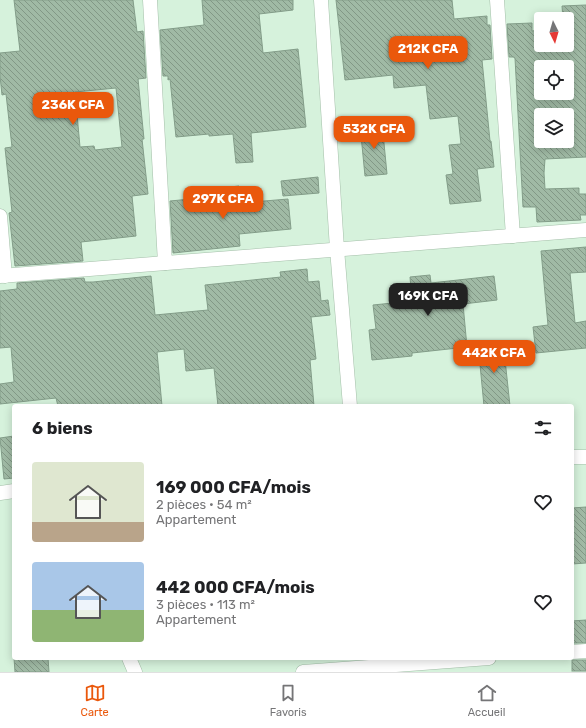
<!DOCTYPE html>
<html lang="fr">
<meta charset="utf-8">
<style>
:root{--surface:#fff;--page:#f2f2f2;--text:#202124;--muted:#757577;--line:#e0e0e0;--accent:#ea580c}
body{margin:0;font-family:Rubik,sans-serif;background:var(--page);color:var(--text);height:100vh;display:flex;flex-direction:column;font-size:15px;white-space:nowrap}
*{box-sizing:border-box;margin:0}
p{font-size:13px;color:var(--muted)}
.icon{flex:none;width:22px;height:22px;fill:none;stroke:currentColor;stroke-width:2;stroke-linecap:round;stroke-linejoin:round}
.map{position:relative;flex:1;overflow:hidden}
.sheet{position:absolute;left:12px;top:404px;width:562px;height:256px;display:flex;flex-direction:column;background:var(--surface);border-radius:4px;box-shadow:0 2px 10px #0003}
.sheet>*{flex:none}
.needle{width:26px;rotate:175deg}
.tools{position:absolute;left:534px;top:12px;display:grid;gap:8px}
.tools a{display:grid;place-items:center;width:40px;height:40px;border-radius:4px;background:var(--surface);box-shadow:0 2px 10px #0003;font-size:20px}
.price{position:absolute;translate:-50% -34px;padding:0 9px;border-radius:8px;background:var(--accent);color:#fff;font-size:13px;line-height:26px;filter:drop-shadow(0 1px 2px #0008)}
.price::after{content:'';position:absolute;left:50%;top:24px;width:12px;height:9px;margin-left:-6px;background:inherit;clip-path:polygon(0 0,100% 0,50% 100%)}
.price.active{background:#222;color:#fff}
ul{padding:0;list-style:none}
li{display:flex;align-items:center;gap:12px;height:100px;padding:0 20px}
li span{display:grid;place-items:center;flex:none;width:112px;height:80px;border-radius:4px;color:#555}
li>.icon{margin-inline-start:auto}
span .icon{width:48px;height:48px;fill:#fffc;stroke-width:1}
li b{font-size:17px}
h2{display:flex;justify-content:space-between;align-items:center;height:48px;padding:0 20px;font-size:17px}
.tab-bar{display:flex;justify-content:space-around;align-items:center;height:56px;border-top:1px solid var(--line);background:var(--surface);font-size:11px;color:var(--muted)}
.tab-bar a{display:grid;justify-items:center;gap:2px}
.tab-bar .active{color:var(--accent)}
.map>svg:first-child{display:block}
.building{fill:url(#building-back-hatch);stroke:#839d89;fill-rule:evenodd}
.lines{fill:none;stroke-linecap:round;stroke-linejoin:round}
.minor-casing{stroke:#a4bfa9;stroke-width:15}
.minor{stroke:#fff;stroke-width:14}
</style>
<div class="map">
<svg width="586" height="672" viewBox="0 0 586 672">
<defs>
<pattern id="building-back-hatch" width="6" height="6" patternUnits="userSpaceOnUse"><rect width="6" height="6" fill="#a0baa5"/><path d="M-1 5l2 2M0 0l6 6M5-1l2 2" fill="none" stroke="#829886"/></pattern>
</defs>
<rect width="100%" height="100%" fill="#d6f2dc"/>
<g class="building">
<path d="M14,0H133L137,32L143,31L146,78L138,79L144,139H142L148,194L132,196L136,236L81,242L83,261L15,266L9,213L12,212L5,148L12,147L6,94L2,95L0,76V53L20,51ZM116,88L122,147L95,150L94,146L80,147L75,92Z"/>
<path d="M202,0H293V10L259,14L263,53L298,49L306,127L251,133L253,162L236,163L233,134L209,136V134L176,137L170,79L168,80V76H163L160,30L204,25Z"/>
<path d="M336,0H452L454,19L487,16V25H490L492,59L482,60L490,141H491L494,167L477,169L481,201L450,204L446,175L453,174L449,145L461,144L458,116L430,119L426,85L394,88L393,75L345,80Z"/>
<path d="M586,5V157L545,159L544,173L545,189L579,188V194H586V215H580L581,220L537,222L536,207H523L515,58H514V57H509L507,24L532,23V31L541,30V45H567V19H563L562,6ZM541,67H567V93H541ZM541,115H567V141H541Z"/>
<path d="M382,123L387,174L365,176L360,125Z"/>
<path d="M318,177L319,193L283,196L281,181Z"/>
<path d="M239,186L241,203L288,199L291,229L239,234L240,246L173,253L170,201L201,198V190Z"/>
<path d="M586,247V272L570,273L575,323L586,321V348L536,353L533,327L548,325L541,251Z"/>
<path d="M307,269L308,282L319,281L321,301L328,300L330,315L311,317L316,359L310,360L314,406H218L214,368L186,371L184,349L157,352L162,406H58L56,398L0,404V384L14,382L11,347L0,348V291L17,289V283L84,278L85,282H93L151,276L155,315L208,310L205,285L281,277L280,272Z"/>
<path d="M430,275L431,283L494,276L497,300L463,304L467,347L412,353V356L372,360L369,330L376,329L373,305L412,301L410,277Z"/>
<path d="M503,341L510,406H484L478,344Z"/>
<path d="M14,436V478L4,479L0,438Z"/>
<path d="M586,507V563L572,564V508Z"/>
<path d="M586,620V643H572V621Z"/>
<path d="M14,658H48L49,672H15Z"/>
<rect x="572" y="660" width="14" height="11"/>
</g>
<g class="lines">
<g class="minor-casing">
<g id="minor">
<path d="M150,0L165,263"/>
<path d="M321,0L337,249L350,406"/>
<path d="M497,0L513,236"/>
<path d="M0,216L5,276"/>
<path d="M0,276L586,230"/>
<path d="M572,457H586"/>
<path d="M0,493L14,491"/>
<path d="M572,652L586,651"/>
<path d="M129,658L135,672"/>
<path d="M303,672L489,658"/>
</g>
</g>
<use href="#minor" class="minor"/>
</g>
</svg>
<div class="tools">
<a><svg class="needle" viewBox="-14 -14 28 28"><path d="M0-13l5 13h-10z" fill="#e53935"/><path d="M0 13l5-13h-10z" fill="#757577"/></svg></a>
<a><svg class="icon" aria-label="locate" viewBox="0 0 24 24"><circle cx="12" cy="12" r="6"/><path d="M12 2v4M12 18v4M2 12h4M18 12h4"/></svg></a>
<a><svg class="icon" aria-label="layers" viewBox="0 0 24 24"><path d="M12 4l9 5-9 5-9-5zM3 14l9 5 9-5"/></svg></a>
</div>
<b class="price" style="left:428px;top:70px">212K CFA</b>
<b class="price" style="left:73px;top:126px">236K CFA</b>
<b class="price" style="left:374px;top:150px">532K CFA</b>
<b class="price" style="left:223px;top:220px">297K CFA</b>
<b class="price active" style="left:428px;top:317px">169K CFA</b>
<b class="price" style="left:494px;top:374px">442K CFA</b>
<section class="sheet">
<h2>6 biens<svg class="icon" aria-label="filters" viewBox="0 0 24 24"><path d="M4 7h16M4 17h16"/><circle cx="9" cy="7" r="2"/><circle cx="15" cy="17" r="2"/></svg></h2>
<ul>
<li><span style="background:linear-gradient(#dfe7d0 75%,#b9a48a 0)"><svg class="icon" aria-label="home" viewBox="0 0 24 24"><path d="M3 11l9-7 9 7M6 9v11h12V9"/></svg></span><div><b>169 000 CFA/mois</b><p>2 pièces · 54 m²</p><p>Appartement</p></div><svg class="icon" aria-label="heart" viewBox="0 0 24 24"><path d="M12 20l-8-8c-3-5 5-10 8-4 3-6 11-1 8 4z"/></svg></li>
<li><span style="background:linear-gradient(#a9c7e8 60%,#8fb573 0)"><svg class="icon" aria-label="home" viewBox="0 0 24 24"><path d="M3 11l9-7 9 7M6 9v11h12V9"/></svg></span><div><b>442 000 CFA/mois</b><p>3 pièces · 113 m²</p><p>Appartement</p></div><svg class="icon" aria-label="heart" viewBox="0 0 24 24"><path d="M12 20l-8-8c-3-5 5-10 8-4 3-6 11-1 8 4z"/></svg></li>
</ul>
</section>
</div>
<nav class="tab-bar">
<a class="active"><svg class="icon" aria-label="map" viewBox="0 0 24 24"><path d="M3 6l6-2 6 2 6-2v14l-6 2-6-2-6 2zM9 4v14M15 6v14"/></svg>Carte</a>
<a><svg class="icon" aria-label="saved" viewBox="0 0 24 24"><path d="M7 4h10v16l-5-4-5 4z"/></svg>Favoris</a>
<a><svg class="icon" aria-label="home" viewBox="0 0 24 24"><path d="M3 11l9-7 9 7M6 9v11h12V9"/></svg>Accueil</a>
</nav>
